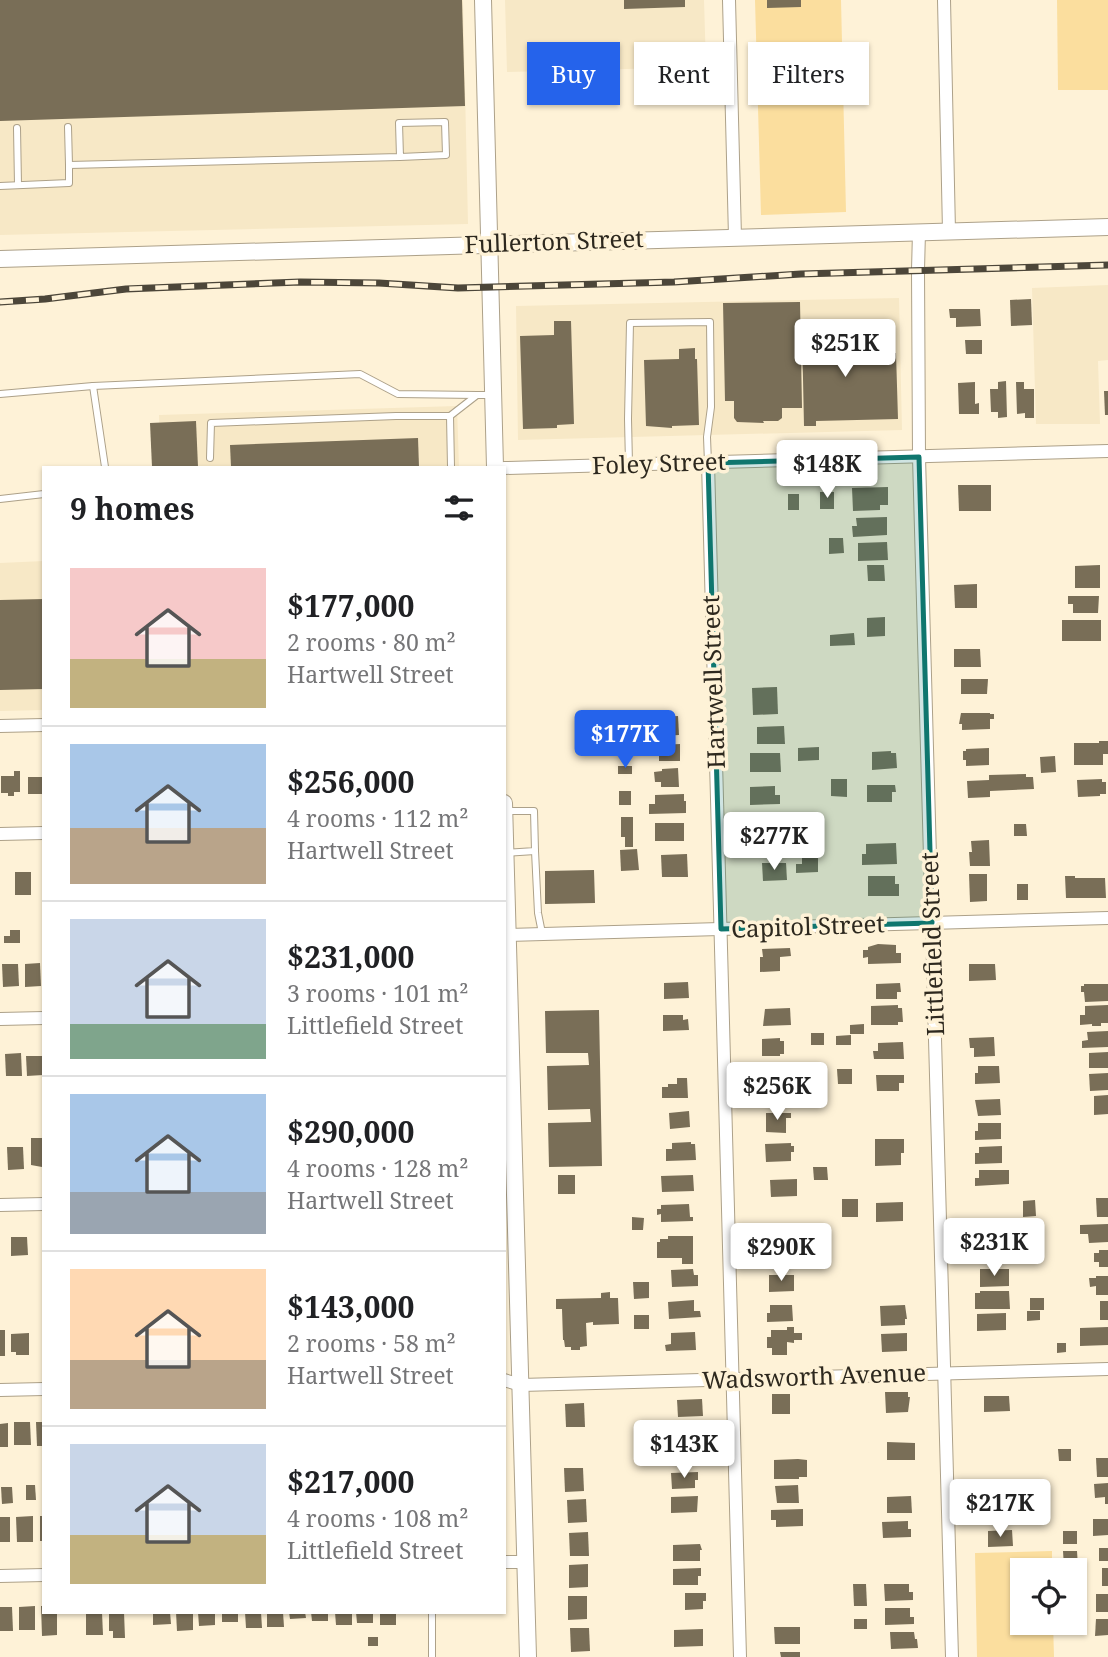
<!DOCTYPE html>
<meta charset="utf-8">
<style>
:root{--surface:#fff;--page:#f2f2f2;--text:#202124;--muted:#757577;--line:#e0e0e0;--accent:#2563eb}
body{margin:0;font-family:"Noto Serif",serif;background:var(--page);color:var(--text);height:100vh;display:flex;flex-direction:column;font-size:26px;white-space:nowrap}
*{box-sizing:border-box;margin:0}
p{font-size:23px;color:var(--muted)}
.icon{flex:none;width:38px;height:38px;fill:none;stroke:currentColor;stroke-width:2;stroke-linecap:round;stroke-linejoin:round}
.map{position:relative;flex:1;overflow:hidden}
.drawer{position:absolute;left:42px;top:466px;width:464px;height:1148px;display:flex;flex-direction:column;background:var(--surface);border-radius:0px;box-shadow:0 2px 5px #0004}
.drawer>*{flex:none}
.guide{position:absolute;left:527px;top:42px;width:476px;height:63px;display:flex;gap:14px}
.fabs{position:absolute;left:1010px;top:1558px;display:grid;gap:14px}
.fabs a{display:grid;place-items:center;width:77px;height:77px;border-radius:0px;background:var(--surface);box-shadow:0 2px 5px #0004;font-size:35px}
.price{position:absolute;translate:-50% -60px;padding:0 16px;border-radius:7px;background:#fff;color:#222;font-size:23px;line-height:46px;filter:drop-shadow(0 2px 4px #0008)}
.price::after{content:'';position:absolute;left:50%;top:42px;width:21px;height:16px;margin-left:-10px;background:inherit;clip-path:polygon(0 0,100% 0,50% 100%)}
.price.on{background:var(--accent);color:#fff}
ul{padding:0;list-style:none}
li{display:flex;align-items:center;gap:21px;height:175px;padding:0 28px}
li+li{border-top:2px solid var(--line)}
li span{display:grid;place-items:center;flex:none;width:196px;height:140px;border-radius:0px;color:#555}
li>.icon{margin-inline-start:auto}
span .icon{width:84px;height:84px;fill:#fffc;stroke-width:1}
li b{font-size:30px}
h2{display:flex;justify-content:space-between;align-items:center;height:84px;padding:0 28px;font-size:30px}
.tag{padding:0 24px;border-radius:0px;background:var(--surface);box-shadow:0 2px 5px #0004;font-size:24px;line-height:63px}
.tag.on{background:var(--accent);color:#fff}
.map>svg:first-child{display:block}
.built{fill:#f7e8c6}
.green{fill:#fbde9e}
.building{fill:#796e57}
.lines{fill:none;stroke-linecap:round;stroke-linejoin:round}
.service-casing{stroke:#ada189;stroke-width:8}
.minor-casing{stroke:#ada189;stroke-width:14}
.tertiary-casing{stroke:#ada189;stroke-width:18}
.service{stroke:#fff;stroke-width:6}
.minor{stroke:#fff;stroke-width:12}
.tertiary{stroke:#fff;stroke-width:16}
.rail-casing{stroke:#4c4639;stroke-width:7}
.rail{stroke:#fef2d7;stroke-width:4.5;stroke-dasharray:13;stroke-linecap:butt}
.marked{fill:#0f766e;fill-opacity:0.2;stroke:#0f766e;stroke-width:5;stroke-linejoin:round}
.labels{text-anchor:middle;stroke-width:7;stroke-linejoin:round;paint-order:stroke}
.street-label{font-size:24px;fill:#2d281e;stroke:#fef2d7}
</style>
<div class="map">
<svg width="1108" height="1657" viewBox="0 0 1108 1657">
<rect width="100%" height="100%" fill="#fef2d7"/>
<g class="built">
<path d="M0,0H463L468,224L0,235Z"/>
<path d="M505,0H704L706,67L507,72Z"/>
<path d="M1108,285V360L1098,361L1100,424H1036L1032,288Z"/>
<path d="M899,298L902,430L518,440L516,306Z"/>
<path d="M457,406L459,467H161L159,415Z"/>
<path d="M44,561V710L0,711V563Z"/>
</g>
<g class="green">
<path d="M755,0H841L846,212L761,215Z"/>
<path d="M1057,0H1108V90H1058Z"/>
<path d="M1052,1551V1570H1022V1622H1053L1054,1657H977L975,1553Z"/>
</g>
<g class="building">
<path d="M0,0H462L465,106L0,121Z"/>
<path d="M624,0H685V7L624,9Z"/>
<path d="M767,0H801V7L767,8Z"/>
<path d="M1031,299L1032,325L1011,326L1010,300Z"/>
<path d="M800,302L802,408H782V418L778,421H763L764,423L737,422L734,418V401H725L723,303Z"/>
<path d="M949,309H980L981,326L956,327V318H950Z"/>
<path d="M554,321H571L574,424L557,425V428L523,429L520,336L554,335Z"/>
<path d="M814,321H846L847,354L896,353L898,419L816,421V426H804L802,331H814Z"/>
<path d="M965,340H982V354H966Z"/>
<path d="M695,348V359H697L699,425L672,426V428L646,426L644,360L679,359V349Z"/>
<path d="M1006,381L1007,417L998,418V412H991L990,389H998V382Z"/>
<path d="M975,382V404L979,403V414H959L958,383Z"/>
<path d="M1016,382H1024V389H1034V418H1025V413L1017,414Z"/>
<path d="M1104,391H1108V415H1105Z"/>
<path d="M196,421L198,467H152L150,423Z"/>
<path d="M418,438L419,467H231L230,445Z"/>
<path d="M958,485H991V511H959Z"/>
<path d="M888,487V505H880V510L853,511L852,488Z"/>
<rect x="820" y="492" width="14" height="17"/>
<rect x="788" y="494" width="11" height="16"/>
<path d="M887,517V535L853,537L852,526H857L856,518Z"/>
<path d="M829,538H843L844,553L829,554Z"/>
<path d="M887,542L888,560L858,561V543Z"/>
<path d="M867,565H884L885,581H868Z"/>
<path d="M1100,565V588H1075V566Z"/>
<path d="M977,584V608H955L954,585Z"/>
<path d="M1068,596H1099L1098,613H1073V604H1068Z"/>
<path d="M44,599V689L0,690V600Z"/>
<path d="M885,617V636L867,637V618Z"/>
<rect x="1062" y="620" width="39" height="21"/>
<path d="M854,633L855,645L830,646V635Z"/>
<path d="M954,649H980L981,667H954Z"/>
<path d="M961,679H988L987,694H961Z"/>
<path d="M777,687L778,714L753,715L752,688Z"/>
<path d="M961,713H990V714H994V719H990V729L962,730V724H959Z"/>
<path d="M678,716L679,735L661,736L660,717Z"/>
<path d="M784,726L785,744H757V727Z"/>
<rect x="626" y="740" width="15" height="10"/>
<path d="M1099,741H1108V754H1103V765H1074V743H1099Z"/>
<path d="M680,744V761H659V745Z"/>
<path d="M819,747V760L798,761V748Z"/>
<path d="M989,748V765L966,766V760H963V751H966V749Z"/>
<path d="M891,751V753H896L897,768L872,770V752Z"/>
<path d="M750,753H780L781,772H750Z"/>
<path d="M1055,756L1056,772L1041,773L1040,757Z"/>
<rect x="618" y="766" width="14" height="8"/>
<path d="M678,768L679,787H661V782H655L654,772L662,771V769Z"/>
<path d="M14,771H20V792H14V796H8V793H1V776H14Z"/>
<path d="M1026,774V777H1033L1034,789L990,791V797L968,798L967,781L989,780V775Z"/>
<rect x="28" y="777" width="16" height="17"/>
<path d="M831,779H847V797L831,796Z"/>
<path d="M1102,779V782H1106V794H1100V796L1078,797L1077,780Z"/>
<path d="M867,785H895L896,792H892V802H867Z"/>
<path d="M775,786V795H780V804L750,805V787Z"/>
<rect x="619" y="791" width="12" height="14"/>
<path d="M684,794V801H686V813L649,814V804H655V795Z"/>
<path d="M756,813H774V815H777V820H774V830H757Z"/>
<path d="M621,817H633V847H625V837H621Z"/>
<rect x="655" y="823" width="29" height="18"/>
<path d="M1014,824H1026L1027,836H1014Z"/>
<path d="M757,833H778V849L757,850Z"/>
<path d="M989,840L990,866H970L969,852H972L971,841Z"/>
<path d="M896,843L897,864L862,865V854H866V844Z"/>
<path d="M637,849L639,870L621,871L620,850Z"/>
<path d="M687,854L688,877H662L661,855Z"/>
<path d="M818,856V872L796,873V864H802V857Z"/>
<path d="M762,863H786L787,880L763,881Z"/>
<path d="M594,870L595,903L545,904V871Z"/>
<rect x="15" y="872" width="16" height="23"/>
<path d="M969,874H987V901L970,902Z"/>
<path d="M868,876H895V884H899V896H868Z"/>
<path d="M1065,876H1075V878H1105L1106,898H1066Z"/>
<rect x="1017" y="884" width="11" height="16"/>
<path d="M10,930H20V943H4V936H10Z"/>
<path d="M878,944L896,945V953H901V963L868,964V957L863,958V950H868V947Z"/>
<path d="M790,948L791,956L780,957V971L760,972V957H763L762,949Z"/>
<path d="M40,963L41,986L25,987V964Z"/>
<path d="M2,964H18L19,986L3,987Z"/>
<path d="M969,964H995L996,980L969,981Z"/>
<path d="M688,982L689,998L664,999V983Z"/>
<path d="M900,983L901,992H897V999H876V984Z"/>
<path d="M1084,984H1108V1001L1085,1002L1084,992H1081V986H1084Z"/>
<path d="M898,1005V1008H902L903,1022H898V1025H871V1006Z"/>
<path d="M1108,1005V1023H1101V1026H1092V1024L1080,1025V1015H1085V1006Z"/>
<path d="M790,1008L791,1025L763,1026L765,1009Z"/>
<path d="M599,1010L602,1166L549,1167L548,1123L591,1122L590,1109L548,1110L547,1066L589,1065L588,1053H546L545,1011Z"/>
<path d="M663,1015H683V1020L688,1019L689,1030L663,1031Z"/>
<path d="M864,1024V1034H850V1025Z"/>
<path d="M1108,1031V1047L1082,1048V1041L1088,1040L1087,1032Z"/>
<rect x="811" y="1033" width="13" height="12"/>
<path d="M851,1035V1045H836V1036Z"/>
<path d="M994,1037L995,1056L974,1057V1048H970L969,1038Z"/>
<path d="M780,1038V1041H784V1054H780V1056H762V1039Z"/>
<path d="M903,1042L904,1059H874L873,1051H878V1043Z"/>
<path d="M1108,1052V1068H1089V1053Z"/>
<path d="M21,1053L22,1076H6L5,1054Z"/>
<path d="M26,1056H42L43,1075L27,1076Z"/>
<path d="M764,1062H785V1073H792V1081H765Z"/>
<path d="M978,1066H999L1000,1083L975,1084V1073H978Z"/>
<path d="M837,1069H852V1084H838Z"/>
<path d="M1108,1073V1090L1090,1091L1089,1074Z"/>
<path d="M876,1075H904V1083H899V1091H877Z"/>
<path d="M677,1078H687L688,1098H662V1087H668V1084H677Z"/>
<rect x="766" y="1089" width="21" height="17"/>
<path d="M1108,1095V1114L1094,1115V1096Z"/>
<path d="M1000,1099L1001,1115L978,1116L975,1100Z"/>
<path d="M689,1111L690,1127L670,1129L669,1113Z"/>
<path d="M766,1113H791V1118H786V1133L766,1132Z"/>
<path d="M978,1123H1001V1139L975,1140V1131H978Z"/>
<path d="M31,1138H44V1165H42V1167L31,1165Z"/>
<path d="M875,1139H904V1153H901V1165L875,1166Z"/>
<path d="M691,1142V1144H695L696,1160L666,1161V1149H672V1143Z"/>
<path d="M791,1143V1146H794V1152H791V1161L766,1162L765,1144Z"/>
<path d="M1002,1146V1163L975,1164V1153H979V1147Z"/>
<path d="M7,1147H23L24,1169L8,1170Z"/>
<path d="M813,1167H827L828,1180H814Z"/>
<path d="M979,1170H1009V1184L975,1186V1178H979Z"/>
<rect x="558" y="1175" width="17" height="19"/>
<path d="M693,1175L694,1191L662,1192L661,1176Z"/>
<path d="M797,1179V1196L771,1197L770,1180Z"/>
<path d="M1096,1198H1108V1217H1097Z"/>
<rect x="842" y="1199" width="16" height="18"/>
<path d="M1035,1200L1036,1216L1023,1217V1201Z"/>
<path d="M903,1202V1221L876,1222V1203Z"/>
<path d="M689,1204L690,1217H693V1221L661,1222V1214L657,1215V1209H661V1205Z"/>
<path d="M632,1217L644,1218L643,1230H632Z"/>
<path d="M1108,1224V1242L1089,1243L1088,1234H1080V1225Z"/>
<path d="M1010,1231V1239H1003V1248L981,1249V1237H983V1232Z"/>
<path d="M668,1236H693V1264H682V1258H657V1242H660V1239H668Z"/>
<path d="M11,1237H27L28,1255L11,1256Z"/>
<path d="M1099,1250H1108V1267H1099V1262H1094V1253H1099Z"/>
<path d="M693,1269L694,1275H698V1286L672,1287L671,1270Z"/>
<path d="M980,1269H1009V1286L980,1287Z"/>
<path d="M769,1275H794V1291L769,1292Z"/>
<path d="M1096,1276H1108V1295H1096V1286L1090,1287L1089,1278H1096Z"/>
<path d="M633,1282H649V1298L634,1299Z"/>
<path d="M980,1291H1009L1010,1309H975V1293H980Z"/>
<path d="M610,1292V1298H618L619,1324L593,1325V1322L586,1323L587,1346L580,1347V1350H571V1347H565L564,1340H563L562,1309H556V1299L601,1298V1293Z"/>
<rect x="1030" y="1298" width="14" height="12"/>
<path d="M694,1300V1311H700L701,1317L669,1319L668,1302Z"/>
<rect x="1100" y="1301" width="8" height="19"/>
<path d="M770,1305H792L793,1321L767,1322V1313H770Z"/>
<path d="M905,1305L907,1319H905V1325L881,1326L880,1306Z"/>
<path d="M1027,1311H1040V1320L1027,1321Z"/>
<path d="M1006,1313V1330L977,1331V1314Z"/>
<rect x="634" y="1315" width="15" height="14"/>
<path d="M787,1327H794V1333H802V1340H794V1343L787,1342V1355H772V1348H767V1337H771V1330H787Z"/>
<path d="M1108,1327V1345L1080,1346V1328Z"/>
<rect x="0" y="1330" width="5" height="26"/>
<path d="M695,1332L696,1350L666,1351L665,1345L671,1344V1333Z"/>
<path d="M29,1333V1355H16V1352H11V1334Z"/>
<path d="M907,1333V1351L882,1352L881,1334Z"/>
<path d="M1057,1343H1066V1352L1057,1353Z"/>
<path d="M885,1392H908V1397H910L908,1412L886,1413Z"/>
<rect x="772" y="1394" width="18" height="20"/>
<path d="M984,1396H1009L1010,1411L984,1412Z"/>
<path d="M702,1399L703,1416L678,1417L677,1400Z"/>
<path d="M584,1403L585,1427H566L565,1404Z"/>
<path d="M14,1422H30L31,1445H14Z"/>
<path d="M36,1422H44V1446H37Z"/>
<path d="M8,1423V1447H0V1424Z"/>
<path d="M688,1423H700V1435L688,1436Z"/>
<path d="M887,1442L915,1443V1460H887Z"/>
<path d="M698,1445V1454H702V1462L674,1463V1458H670V1455L668,1456V1446Z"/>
<path d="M1058,1449H1071V1461H1059Z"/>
<path d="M1096,1458H1108V1477H1097Z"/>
<path d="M798,1459L807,1460V1477H799V1479H774V1460Z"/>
<path d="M564,1468H583L584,1491L565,1492Z"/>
<path d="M698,1472V1480H695V1488L672,1489L671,1473Z"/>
<path d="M1108,1483V1504H1105V1497L1095,1498L1094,1484Z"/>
<path d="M26,1485H35L36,1500H26Z"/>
<path d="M798,1485L799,1503H777L775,1486Z"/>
<path d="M1,1487H12L13,1503L2,1504Z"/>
<path d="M698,1496L697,1512L671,1513V1497Z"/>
<path d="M911,1496L912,1513H887V1497Z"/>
<path d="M586,1499L587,1522L568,1523L567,1500Z"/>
<path d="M1013,1504V1522H982V1505Z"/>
<path d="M803,1509V1526L776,1527V1520H771V1510Z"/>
<path d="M33,1516V1542H17L16,1517Z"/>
<rect x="40" y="1516" width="4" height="25"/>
<rect x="0" y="1517" width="10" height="25"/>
<path d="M1093,1519H1108V1535L1093,1536Z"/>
<path d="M908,1521V1529H911V1537L883,1538L882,1522Z"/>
<path d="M1012,1530L1013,1546L988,1547V1531Z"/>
<rect x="1063" y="1531" width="14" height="13"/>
<path d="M588,1532L589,1556H570L569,1533Z"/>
<path d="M700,1544L702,1550H700V1561H673V1545Z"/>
<rect x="1099" y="1548" width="9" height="13"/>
<path d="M1063,1551H1077L1078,1567H1064Z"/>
<path d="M588,1564V1587L569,1588V1565Z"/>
<path d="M701,1568V1576H698V1585H673V1569Z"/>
<rect x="1102" y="1568" width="6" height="18"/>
<path d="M853,1584H866L867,1606H854Z"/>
<path d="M884,1584H909V1592H913V1600L885,1601Z"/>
<path d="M685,1593H706V1601H703V1609L685,1610Z"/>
<rect x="1096" y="1594" width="12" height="18"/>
<path d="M568,1596H587V1619L568,1620Z"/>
<path d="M35,1606V1630H19V1607Z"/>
<path d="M41,1606H44V1612H57V1635L42,1636Z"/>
<path d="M0,1607H12L13,1631H0Z"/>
<path d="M885,1608H910V1617H914V1624L885,1625Z"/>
<path d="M86,1612H102L103,1635H86Z"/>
<path d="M109,1612H124L125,1638H113V1631H109Z"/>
<path d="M153,1612H170L171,1624L153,1625Z"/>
<path d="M176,1612H193V1630L177,1631Z"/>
<path d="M198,1612H215V1625L199,1626Z"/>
<rect x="222" y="1612" width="16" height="10"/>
<path d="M245,1612H261L262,1628H246Z"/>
<path d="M267,1612H283L284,1627H267Z"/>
<path d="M289,1612H305L306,1618L290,1619Z"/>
<path d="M311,1612H328V1621H312Z"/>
<path d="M335,1612H352V1625H336Z"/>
<path d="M356,1612H373V1623H357Z"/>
<rect x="380" y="1612" width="16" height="13"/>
<rect x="854" y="1619" width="13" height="10"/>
<path d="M1096,1619H1108V1635L1095,1636Z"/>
<path d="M774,1627H800V1644H775Z"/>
<path d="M570,1628H589L590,1651L571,1652Z"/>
<path d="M703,1629V1646L674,1647V1630Z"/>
<path d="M890,1632H914L915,1639H917L918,1648L891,1649Z"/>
<rect x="368" y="1637" width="10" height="9"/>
<path d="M780,1652H800V1657H781Z"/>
</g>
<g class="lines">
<g class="service-casing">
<g id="service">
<path d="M68,127L69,165"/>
<path d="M17,128L18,185"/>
<path d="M0,186L69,183V165L400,157L446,155L445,122L399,123L400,157"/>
<path d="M93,386L105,467"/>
<path d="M0,394L93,386L360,374L398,394L477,395"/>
<path d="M450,416L451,467"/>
<path d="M210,458L211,423L396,416H450L477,395H491"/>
<path d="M629,464L628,419L630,323L710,322L711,407L707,437L708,463"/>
<path d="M0,499L44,494"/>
<path d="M535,851L538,913L542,933"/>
<path d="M505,853L535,851L534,811H506"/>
<path d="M432,1612V1657"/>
</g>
</g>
<g class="minor-casing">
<g id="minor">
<path d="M729,0L735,237"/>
<path d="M944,0L949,231"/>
<path d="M919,232L918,270L919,457L952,1657"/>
<path d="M708,463L740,1657"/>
<path d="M504,468L1108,451"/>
<path d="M0,726L44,725"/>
<path d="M0,834L44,833"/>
<path d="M508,935L1108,918"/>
<path d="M0,1019L44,1018"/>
<path d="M0,1205L44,1204"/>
<path d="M504,1380L521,1385L1108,1369"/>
<path d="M0,1390L44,1389"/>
<path d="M504,1562H525"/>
<path d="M0,1576L44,1575"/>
</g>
</g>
<g class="tertiary-casing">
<g id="tertiary">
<path d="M483,0L495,467"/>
<path d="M0,259L1108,227"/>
<path d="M504,803L528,1657"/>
</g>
</g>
<use href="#service" class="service"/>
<use href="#minor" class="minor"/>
<use href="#tertiary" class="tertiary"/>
<g class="rail-casing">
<path id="rail" d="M0,302L45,299L126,289L300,282L379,283L458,288L674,282L801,274L1108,265"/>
</g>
<use href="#rail" class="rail"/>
</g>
<path class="marked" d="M919,457L932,923L721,929L708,463Z"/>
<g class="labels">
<g class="street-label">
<text transform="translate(554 242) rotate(-2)" y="8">Fullerton Street</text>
<text transform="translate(659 464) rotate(-2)" y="8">Foley Street</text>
<text transform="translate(714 682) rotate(-92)" y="8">Hartwell Street</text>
<text transform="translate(808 927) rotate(-2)" y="8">Capitol Street</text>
<text transform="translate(933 944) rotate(-92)" y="8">Littlefield Street</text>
<text transform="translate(814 1377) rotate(-2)" y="8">Wadsworth Avenue</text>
</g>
</g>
</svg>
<div class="fabs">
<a><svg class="icon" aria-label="locate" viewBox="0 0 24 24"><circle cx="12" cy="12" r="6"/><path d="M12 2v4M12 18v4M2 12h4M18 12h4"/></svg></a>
</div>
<b class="price" style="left:845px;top:379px">$251K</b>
<b class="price" style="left:827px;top:500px">$148K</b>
<b class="price on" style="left:625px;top:770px">$177K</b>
<b class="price" style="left:774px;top:872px">$277K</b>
<b class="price" style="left:777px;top:1122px">$256K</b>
<b class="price" style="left:994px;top:1278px">$231K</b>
<b class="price" style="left:781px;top:1283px">$290K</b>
<b class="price" style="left:684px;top:1480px">$143K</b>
<b class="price" style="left:1000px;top:1539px">$217K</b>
<div class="guide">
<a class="tag on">Buy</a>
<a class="tag">Rent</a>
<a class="tag">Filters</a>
</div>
<section class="drawer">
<h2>9 homes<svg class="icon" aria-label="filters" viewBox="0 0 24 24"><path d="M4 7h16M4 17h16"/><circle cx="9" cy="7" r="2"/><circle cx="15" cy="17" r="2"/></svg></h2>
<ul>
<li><span style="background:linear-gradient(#f6c9c9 65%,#c2b280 0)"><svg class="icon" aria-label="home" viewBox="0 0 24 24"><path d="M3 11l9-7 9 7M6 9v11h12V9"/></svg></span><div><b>$177,000</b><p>2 rooms · 80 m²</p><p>Hartwell Street</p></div></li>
<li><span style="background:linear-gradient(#a9c7e8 60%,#b9a48a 0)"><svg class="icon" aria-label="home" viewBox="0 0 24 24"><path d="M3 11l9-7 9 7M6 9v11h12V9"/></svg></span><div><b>$256,000</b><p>4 rooms · 112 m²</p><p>Hartwell Street</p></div></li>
<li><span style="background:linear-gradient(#c9d6e8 75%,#7fa58c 0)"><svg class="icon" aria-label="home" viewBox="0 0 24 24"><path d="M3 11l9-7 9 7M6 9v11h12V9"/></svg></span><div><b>$231,000</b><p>3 rooms · 101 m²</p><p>Littlefield Street</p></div></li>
<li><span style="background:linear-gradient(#a9c7e8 70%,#9aa5b1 0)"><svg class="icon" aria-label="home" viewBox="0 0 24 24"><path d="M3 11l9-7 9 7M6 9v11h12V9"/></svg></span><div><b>$290,000</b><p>4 rooms · 128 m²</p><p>Hartwell Street</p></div></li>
<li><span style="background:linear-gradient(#ffd9b3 65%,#b9a48a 0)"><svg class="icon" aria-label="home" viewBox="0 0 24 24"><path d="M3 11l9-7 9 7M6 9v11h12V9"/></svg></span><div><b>$143,000</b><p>2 rooms · 58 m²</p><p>Hartwell Street</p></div></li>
<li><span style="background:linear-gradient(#c9d6e8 65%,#c2b280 0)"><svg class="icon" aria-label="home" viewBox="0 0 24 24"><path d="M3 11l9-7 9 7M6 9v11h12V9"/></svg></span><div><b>$217,000</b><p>4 rooms · 108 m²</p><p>Littlefield Street</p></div></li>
</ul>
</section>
</div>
